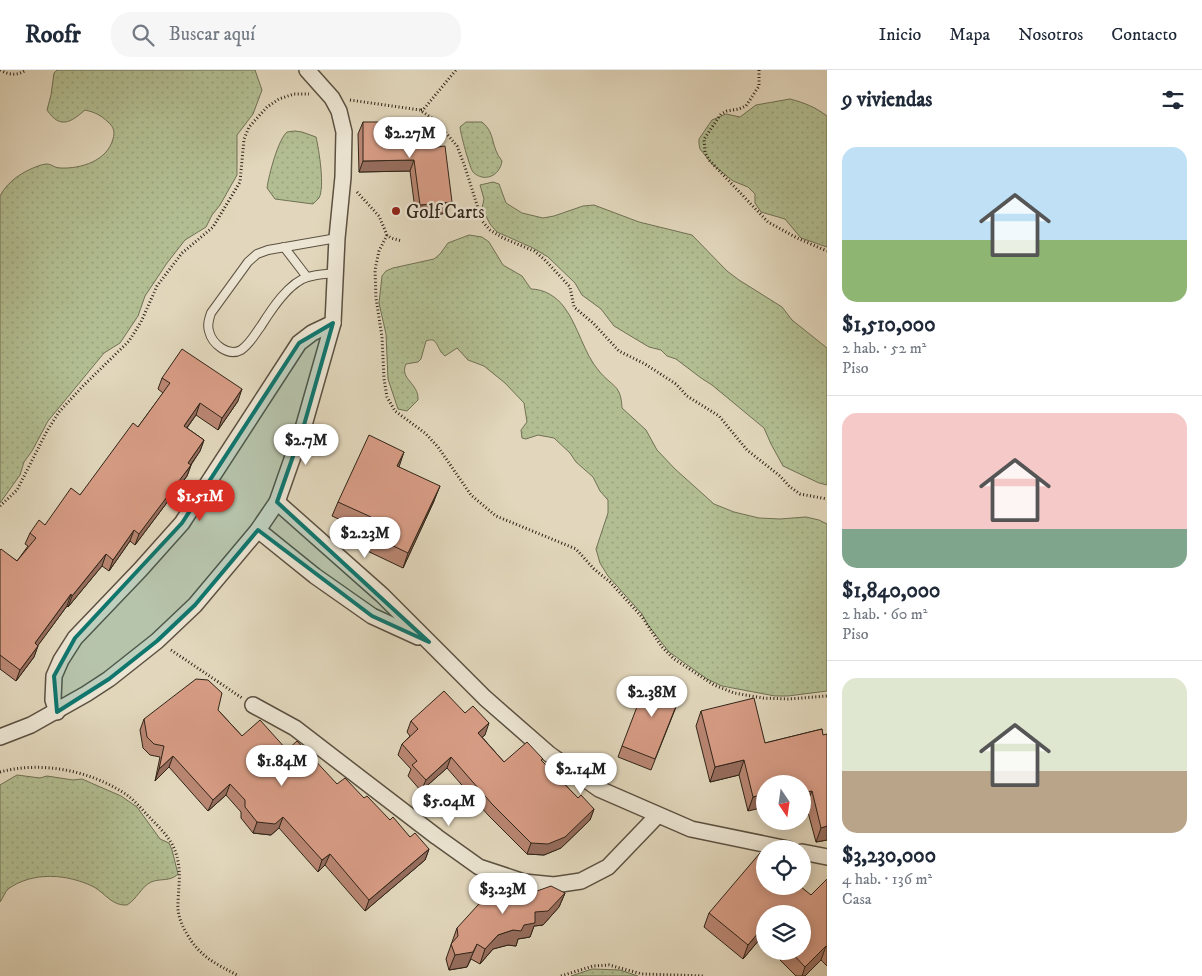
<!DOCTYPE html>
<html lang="es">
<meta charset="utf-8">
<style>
:root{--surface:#fff;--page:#f6f6f7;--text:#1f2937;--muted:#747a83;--line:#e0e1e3;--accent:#d93025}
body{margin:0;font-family:"IM FELL DW Pica",serif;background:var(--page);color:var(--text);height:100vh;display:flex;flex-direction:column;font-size:19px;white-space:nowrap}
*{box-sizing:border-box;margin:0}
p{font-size:16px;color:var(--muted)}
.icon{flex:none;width:28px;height:28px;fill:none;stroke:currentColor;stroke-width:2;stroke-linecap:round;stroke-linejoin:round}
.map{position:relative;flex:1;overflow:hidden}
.side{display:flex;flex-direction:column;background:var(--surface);width:375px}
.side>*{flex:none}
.needle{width:32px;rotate:167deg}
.controls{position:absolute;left:756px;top:705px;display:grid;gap:10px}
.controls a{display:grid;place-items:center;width:55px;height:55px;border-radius:50%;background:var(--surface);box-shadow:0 2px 12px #0003;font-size:25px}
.price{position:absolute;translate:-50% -42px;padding:0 11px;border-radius:18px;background:#fff;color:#222;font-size:16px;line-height:32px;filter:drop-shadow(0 1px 2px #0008)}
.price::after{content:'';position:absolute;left:50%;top:30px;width:15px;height:11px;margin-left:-8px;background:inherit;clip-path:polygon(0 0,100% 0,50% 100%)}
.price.active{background:var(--accent);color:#fff}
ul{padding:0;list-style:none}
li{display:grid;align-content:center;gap:10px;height:265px;padding:0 15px}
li+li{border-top:1px solid var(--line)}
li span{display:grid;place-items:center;height:155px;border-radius:15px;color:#555}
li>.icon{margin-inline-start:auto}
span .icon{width:90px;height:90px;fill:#fffc;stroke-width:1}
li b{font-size:21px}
h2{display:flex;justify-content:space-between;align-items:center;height:60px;padding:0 15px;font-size:21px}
header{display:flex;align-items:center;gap:30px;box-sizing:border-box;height:70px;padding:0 25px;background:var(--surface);border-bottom:1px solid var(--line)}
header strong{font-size:24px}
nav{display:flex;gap:28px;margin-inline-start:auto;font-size:18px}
.search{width:350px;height:45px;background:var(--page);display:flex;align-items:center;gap:12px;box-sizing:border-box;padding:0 18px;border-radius:20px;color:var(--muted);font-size:19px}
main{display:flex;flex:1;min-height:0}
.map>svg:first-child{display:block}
.grass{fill:url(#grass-dots);stroke:#707155}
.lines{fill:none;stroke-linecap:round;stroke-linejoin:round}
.service-casing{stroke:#5c5141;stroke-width:10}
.minor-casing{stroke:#5c5141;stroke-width:18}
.path{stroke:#2f2418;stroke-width:3;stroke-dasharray:1 2.5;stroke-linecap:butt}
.service{stroke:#ece5d3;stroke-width:8}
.minor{stroke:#ece5d3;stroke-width:15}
.wall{fill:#b98672;stroke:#2f2418}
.shaded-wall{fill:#966d5d;stroke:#2f2418}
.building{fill:#d79c85;stroke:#2f2418}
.marked{fill:#0f766e;fill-opacity:0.2;stroke:#0f766e;stroke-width:4;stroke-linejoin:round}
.poi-dot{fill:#8f2418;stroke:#ece5d3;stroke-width:2}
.labels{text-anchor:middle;stroke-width:4.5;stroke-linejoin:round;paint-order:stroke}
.poi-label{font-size:19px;fill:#2f2418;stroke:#ece5d3;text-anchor:start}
</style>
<header>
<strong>Roofr</strong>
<div class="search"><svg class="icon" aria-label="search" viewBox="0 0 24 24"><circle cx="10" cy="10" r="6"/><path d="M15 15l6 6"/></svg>Buscar aquí</div>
<nav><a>Inicio</a><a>Mapa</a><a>Nosotros</a><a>Contacto</a></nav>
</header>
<main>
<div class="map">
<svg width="827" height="906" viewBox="0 0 827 906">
<defs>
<pattern id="grass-dots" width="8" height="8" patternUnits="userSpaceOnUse" patternTransform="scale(1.25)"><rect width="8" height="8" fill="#b2be92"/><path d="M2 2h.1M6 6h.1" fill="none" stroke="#99a37d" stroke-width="1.8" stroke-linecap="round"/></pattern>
</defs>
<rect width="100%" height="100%" fill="#e2d7bc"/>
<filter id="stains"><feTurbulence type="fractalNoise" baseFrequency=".004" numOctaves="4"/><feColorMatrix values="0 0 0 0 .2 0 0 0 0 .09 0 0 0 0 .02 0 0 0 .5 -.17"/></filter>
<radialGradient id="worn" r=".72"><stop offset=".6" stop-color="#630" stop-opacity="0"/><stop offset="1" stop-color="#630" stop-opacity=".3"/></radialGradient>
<g class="grass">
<path d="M57,0H255L262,20L253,44L237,65V105L220,135L212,145L206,157L185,170L167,193L145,226L138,246L120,273L104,283L48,351L32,381L24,392L20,405L0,433V126C8,111 22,102 38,96C52,91 50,97 60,98C81,99 107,91 113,69C115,62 114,57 108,52C101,45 94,42 85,40C70,53 60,59 47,40L51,25L54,3Z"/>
<path d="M790,29C805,33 815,37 827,46V177L801,168L785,149L761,142L755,133V124L748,117L733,111L712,94L700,79L699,74V69L712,50L726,44L740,47L756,35Z"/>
<path d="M466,52H482C496,63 490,76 502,91C500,106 484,113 473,102C470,99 460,62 460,57Z"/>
<path d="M295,61L302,62L316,67C319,80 325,117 319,128C317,130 315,132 313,134L275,129L267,118C269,104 278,70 287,62Z"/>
<path d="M493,112L499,114L506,133L522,143L543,148L554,146L583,136L594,135L639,152L692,165L727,201L739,210L782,237L792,250L827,278V415L819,413L783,396L771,374L764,358L712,315L701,308L676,289L667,286L661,280L649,277L614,256L601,239L582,225L575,213L548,187L533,178L497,162L490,154L482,138L484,129L480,115Z"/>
<path d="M469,165L482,167L489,172L503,195L522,206L531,219C544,219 557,227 564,237C578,255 584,284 599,301C612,317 621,314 622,338L646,360L657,380L675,399L714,434L734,442L759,448L780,449L806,447L819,450L827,454V621L788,626H775L722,616L707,609L669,582L648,555L642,544L608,506L600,493L596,479L608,443V430L600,421L593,407L576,392L570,383L554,368L538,365L526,369L522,368L521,360L527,352L524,333L505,313L484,296L468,290L457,278L445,286C443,284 441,283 440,280C436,274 436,267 426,271L421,289L418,292L406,294C399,309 419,313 418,330L407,341L398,339L388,309L386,264L379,233L382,206L386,201L393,198L434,189L440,184L448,173Z"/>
<path d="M17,705L40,708L47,706L73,710L82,709L121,726L137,737L160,769L169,773L172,780L178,804C170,812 161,808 151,812C141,817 137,829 127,835C112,836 106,824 94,817C68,804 33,801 8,819C5,822 3,828 0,832V715Z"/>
<path d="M592,899L620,900L638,906H571Z"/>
</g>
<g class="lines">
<g class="service-casing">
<g id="service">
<path d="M284,177L307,207"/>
<path d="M335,203C327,204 317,204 308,207C289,212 271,240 261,256C255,264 250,274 241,280C228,287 212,274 209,261C207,255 209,249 211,243L248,192L257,184L268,180L337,168"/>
</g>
</g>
<g class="minor-casing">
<g id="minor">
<path d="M277,432L382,525L485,628L549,684L599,719L691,759L788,779"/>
<path d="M258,460L315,506L372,546L418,567"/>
<path d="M253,635L295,658L437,767L479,797L524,812L554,815L581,811L608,797L657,746"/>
<path d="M57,642L53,630L54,606L61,590L75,568L140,500L182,453L299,273L312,263L333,253"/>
<path d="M0,667L31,655L86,624L109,609L157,571L195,535L258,460L277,432L304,355L333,253L337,168L343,107L344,62L339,41L332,28L307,0"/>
<path d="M802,782L827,787"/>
</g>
</g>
<g class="path">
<path d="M0,0C9,5 17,6 26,0"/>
<path d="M759,0V16L746,36L739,39L727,41L721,44L704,69L705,82L709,90L768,152L797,168L827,181"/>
<path d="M350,30L420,40L436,51L457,76L465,97L482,151L490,160L503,168L534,181L544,189L570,217L574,237L593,253L619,281L645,294L676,314L687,326L719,346L747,380L780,406L790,417L800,424L827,429"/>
<path d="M421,40H423L456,0"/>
<path d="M357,122L379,146L387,165L391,168L402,171"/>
<path d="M387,165L379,181L375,200L376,228L382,267L384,309L387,327L395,341L425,363L438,377L471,425L496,446L576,479L594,499L610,512L642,547L662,577L674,589L714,615L734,623L763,628L788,629L827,626"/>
<path d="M0,436L17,420L47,361L59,342L82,317L129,271L141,252L157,216L182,183L213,157L240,112L244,69L249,57L267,37L279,29L294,24H309"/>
<path d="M171,580L242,628"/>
<path d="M0,702C41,691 88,700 124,723C135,730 143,741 152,750C160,758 168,766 173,776C182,795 179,812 178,832C177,844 181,854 187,864C200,887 216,894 239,906"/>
<path d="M561,906L593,896L609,895L642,904L705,906"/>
</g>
<use href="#service" class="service"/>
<use href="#minor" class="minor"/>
</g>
<g class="wall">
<path d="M363,52L406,73L430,78L448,143L416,147L410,101L359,102L358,64Z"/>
<path d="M162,308L238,331L218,360L196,345L187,358L204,370L200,381L191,395L187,406L135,475L130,471L109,501L102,496L68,537L67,536L38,575L34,587L16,611L0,599V480L17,491L28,476L25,474L30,463L45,455L80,425L138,357L163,323L158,319Z"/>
<path d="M399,397L434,431L403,498L359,477L365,461L332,446L338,432Z"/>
<path d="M678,632L651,700L618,687L622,676Z"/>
<path d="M218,640L242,666L287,680L337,714L364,728L410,767L429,779L425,790L365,841L325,795L318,802L279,758L271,765L253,763L241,748V742L226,725L208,741L169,697L155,711L160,687L150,685L143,678L140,660L144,649Z"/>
<path d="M701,641L765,673L822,659L827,770L816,772L806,735L802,736V714H765L748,741L739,705L710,712L696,656Z"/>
<path d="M411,651L485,665L482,667L504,692L542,691L578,728L594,739L590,750L561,778L544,785L527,784L488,745L447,698L421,721L408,706L411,699L398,685L402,674L410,666L407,662Z"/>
<path d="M827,809V896L821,890L805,906H796L771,881H802L765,844V876L759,870L743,889L704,857L709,843L811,825Z"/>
<path d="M505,819L516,820L537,821L565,823L559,837L543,855L534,856L530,867L518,869L516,876L508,875L493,879L480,894L471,889L467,897L449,900L446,889L457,858Z"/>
</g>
<g class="shaded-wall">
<path d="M414,90L410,101L359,102L363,91Z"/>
<path d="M452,132L448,143L416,147L420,135Z"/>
<path d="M242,319L238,331L218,360L222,348Z"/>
<path d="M200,333L196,345L180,367L184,356Z"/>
<path d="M204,370L200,381L185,403L191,395L187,406L135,475L139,464Z"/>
<path d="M404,382L399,397L397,396Z"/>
<path d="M440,416L434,431L403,498L408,483Z"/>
<path d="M134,460L130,471L109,501L113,490Z"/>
<path d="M106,484L102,496L68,537L72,526Z"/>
<path d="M71,524L67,536L31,585L35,573Z"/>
<path d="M38,576L34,587L16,611L20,600Z"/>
<path d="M489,653L485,665L474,674L478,663Z"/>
<path d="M173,686L169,697L155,711L159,699Z"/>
<path d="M451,687L447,698L421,721L426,710Z"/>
<path d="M744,690L739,705L710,712L715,697Z"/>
<path d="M230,714L226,725L208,741L213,730Z"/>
<path d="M812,721L806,735L802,736V723Z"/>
<path d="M765,724V737L748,741L753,727Z"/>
<path d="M594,739L590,750L561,778L544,785L527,784L531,773Z"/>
<path d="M283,747L279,758L271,765L253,763L257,752Z"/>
<path d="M827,756V770L816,772L821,758Z"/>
<path d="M429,779L425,790L365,841L369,830Z"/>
<path d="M330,784L325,795L318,802L322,790Z"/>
<path d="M565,823L559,837L543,855L534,856L530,867L518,869L516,876L508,875L493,879L480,894L485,879L498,865L513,860L524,855L535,842Z"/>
<path d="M764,856L759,870L743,889L748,875Z"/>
<path d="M477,874L467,897L449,900L455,885Z"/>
<path d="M826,876L821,890L805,906H802L805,897Z"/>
</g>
<g class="building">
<path d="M363,52H405L406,73L429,71L430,78L445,76L452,132L420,135L414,90L363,91Z"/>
<path d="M182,279L242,319L222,348L200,333L184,356L204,370L188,393L191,395L139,464L134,460L113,490L106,484L72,526L71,524L35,573L38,576L20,600L0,585V480L1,479L17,491L36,468L30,463L39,450L45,455L71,418L80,425L133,353L138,357L170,313L162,308Z"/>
<path d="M369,365L404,382L397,396L440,416L408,483L364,462L371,447L338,432Z"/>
<path d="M648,608L682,621L655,689L622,676Z"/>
<path d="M196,609L208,610L222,623L218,640L242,666L260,650L287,680L297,671L337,714L345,708L364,728L367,726L390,750L393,747L410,767L415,763L429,779L369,830L330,784L322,790L283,747L275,754L257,752L245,737V730L230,714L213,730L173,686L159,699L164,676L154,674L147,667L144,649Z"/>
<path d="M444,621L465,643L473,636L489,653L478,663L504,692L527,672L543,689L541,690L578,728L581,725L594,739L565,767L548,774L531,773L492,734L451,687L426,710L412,695L417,691L402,674L418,659L411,651Z"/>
<path d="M754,628L765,673L822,659L823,665L827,664V756L821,758L812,721L802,723V714H765V724L753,727L744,690L715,697L701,641Z"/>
<path d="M760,783L765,787V816H800L811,825L827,809V877L826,876L805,897L790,881H802V844H765V857L764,856L748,875L709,843Z"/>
<path d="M525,810L537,821L551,816L565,823L548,841L535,842V853L524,855L521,861L513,860L498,865L485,879L477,874L473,882L455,885L451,874L458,866L457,858L498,813L505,819L511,814L516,820Z"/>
</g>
<path class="marked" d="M333,253L304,355L277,432L429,572L372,546L258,460L195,535L157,571L109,609L57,642L54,606L75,568L182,453L299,273Z"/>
<circle class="poi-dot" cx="396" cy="141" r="5"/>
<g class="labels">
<g class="poi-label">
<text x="406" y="148">Golf Carts</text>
</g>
</g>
<rect width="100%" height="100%" filter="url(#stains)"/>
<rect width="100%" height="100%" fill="url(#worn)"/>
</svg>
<div class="controls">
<a><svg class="needle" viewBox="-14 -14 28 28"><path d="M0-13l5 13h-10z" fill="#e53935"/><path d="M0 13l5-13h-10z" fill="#747a83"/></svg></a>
<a><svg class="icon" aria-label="locate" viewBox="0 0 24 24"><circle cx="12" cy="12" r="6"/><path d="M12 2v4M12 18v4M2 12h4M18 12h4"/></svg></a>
<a><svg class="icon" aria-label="layers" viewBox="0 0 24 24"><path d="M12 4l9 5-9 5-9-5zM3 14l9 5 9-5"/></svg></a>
</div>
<b class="price" style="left:410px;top:89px">$2.27M</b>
<b class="price" style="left:306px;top:396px">$2.7M</b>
<b class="price active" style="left:200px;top:452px">$1.51M</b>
<b class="price" style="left:365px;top:489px">$2.23M</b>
<b class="price" style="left:652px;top:648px">$2.38M</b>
<b class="price" style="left:282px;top:717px">$1.84M</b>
<b class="price" style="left:581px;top:725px">$2.14M</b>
<b class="price" style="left:449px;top:757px">$5.04M</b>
<b class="price" style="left:503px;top:845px">$3.23M</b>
</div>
<section class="side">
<h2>9 viviendas<svg class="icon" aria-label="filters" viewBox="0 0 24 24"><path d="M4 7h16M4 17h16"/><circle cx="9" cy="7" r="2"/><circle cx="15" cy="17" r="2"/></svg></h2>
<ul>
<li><span style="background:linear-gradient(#bfe0f5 60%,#8fb573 0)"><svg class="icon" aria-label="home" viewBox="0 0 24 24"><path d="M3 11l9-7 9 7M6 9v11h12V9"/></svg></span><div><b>$1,510,000</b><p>2 hab. · 52 m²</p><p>Piso</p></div></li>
<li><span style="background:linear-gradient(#f6c9c9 75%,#7fa58c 0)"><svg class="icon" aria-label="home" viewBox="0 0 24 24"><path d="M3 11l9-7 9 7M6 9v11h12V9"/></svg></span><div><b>$1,840,000</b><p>2 hab. · 60 m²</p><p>Piso</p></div></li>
<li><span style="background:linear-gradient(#dfe7d0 60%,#b9a48a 0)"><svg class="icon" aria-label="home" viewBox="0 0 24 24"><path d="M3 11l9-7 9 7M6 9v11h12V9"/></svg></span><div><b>$3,230,000</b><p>4 hab. · 136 m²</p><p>Casa</p></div></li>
</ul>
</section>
</main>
